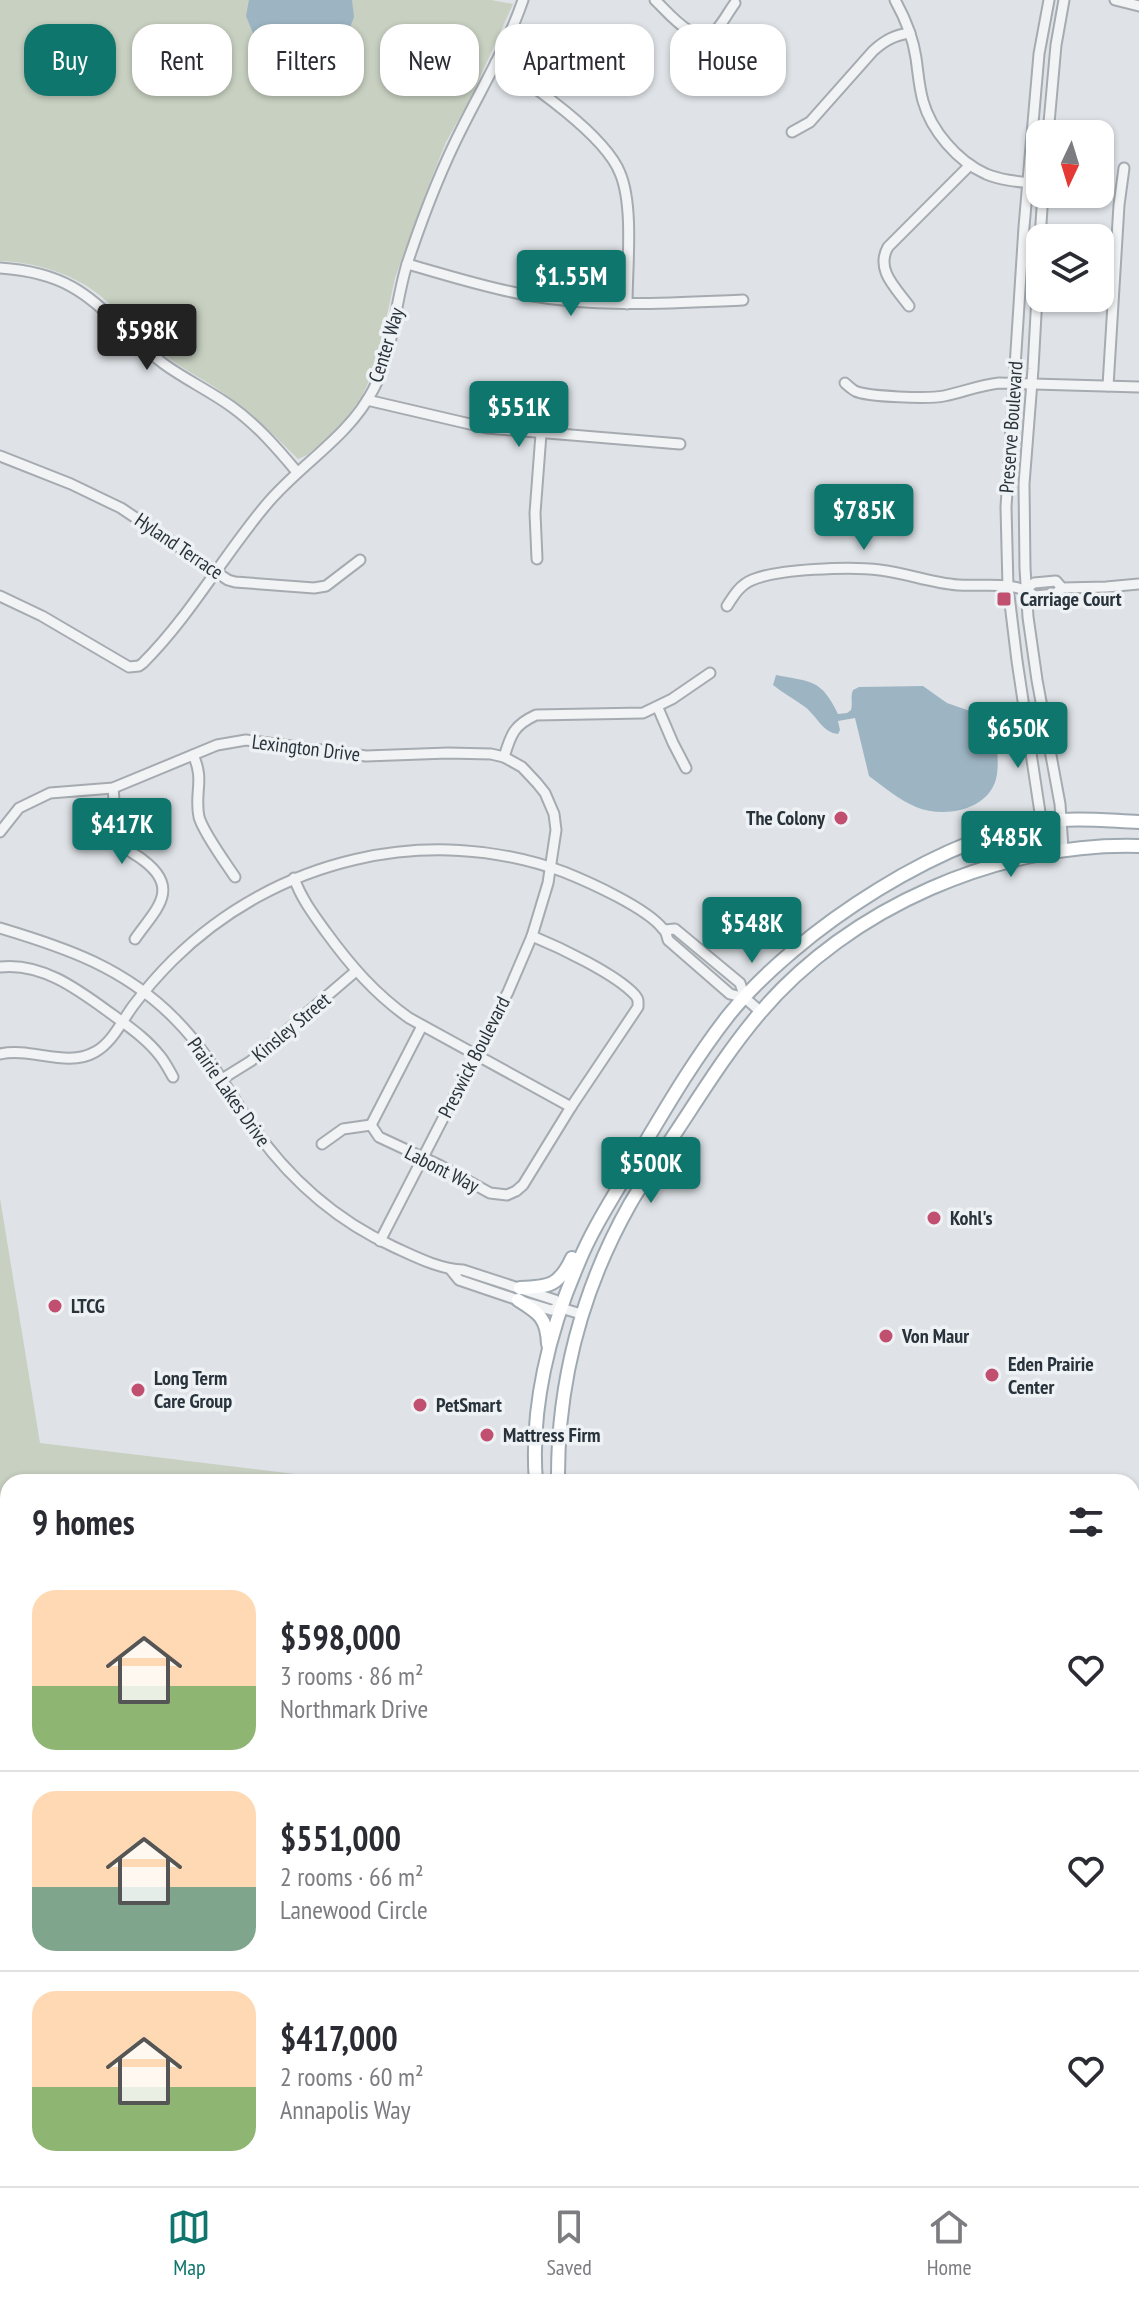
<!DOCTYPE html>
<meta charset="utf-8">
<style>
:root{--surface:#fff;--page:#f7f7f7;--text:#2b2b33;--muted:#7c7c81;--line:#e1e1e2;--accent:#0f766e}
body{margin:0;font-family:"PT Sans Narrow",sans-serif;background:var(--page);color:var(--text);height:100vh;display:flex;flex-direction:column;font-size:30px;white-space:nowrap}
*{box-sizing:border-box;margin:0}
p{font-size:26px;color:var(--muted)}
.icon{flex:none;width:44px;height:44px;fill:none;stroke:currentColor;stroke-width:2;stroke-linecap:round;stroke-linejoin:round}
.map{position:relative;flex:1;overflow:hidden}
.details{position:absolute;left:0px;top:1474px;width:1140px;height:712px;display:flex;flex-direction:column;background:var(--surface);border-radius:24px 24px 0 0;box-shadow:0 2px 6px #0004}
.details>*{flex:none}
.top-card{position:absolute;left:24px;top:24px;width:1092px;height:72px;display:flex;gap:16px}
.needle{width:52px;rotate:184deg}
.controls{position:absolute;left:1026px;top:120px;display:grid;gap:16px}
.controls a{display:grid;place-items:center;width:88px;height:88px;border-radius:16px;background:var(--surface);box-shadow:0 2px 6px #0004;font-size:40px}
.price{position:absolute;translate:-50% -68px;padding:0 18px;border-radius:8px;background:var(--accent);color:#fff;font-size:26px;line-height:52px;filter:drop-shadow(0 2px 4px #0008)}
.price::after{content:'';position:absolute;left:50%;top:48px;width:24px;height:18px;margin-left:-12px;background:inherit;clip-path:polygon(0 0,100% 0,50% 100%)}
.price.active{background:#222;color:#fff}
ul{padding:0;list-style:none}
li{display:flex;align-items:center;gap:24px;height:200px;padding:0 32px}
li+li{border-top:2px solid var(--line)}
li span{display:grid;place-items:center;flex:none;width:224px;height:160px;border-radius:24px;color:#555}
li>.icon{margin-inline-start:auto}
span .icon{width:96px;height:96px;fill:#fffc;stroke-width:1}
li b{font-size:34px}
h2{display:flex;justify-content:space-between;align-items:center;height:96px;padding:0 32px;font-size:34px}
.chip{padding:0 28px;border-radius:24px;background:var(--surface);box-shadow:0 2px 6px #0004;font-size:28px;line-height:72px}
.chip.active{background:var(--accent);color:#fff}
.menu{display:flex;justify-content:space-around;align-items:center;height:112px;border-top:2px solid var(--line);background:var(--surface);font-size:22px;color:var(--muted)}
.menu a{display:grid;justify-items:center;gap:4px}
.menu .active{color:var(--accent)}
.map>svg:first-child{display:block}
.green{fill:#c7d0c1}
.water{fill:#9db5c3}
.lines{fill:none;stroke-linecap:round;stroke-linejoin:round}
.minor-casing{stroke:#a5abb0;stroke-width:13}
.major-casing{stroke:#9fa9b1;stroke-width:16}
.highway-casing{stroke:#88929c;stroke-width:18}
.minor{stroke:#f1f3f5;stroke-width:9}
.major{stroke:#fff;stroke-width:12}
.highway{stroke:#fff;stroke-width:14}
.poi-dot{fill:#c04f70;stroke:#eef2f4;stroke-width:3}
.labels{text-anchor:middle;stroke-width:7;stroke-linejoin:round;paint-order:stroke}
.street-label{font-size:20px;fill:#29333c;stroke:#eef2f4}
.poi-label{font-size:20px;font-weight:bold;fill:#29333c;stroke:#eef2f4;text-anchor:start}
</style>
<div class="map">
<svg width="1139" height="2186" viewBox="0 0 1139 2186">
<rect width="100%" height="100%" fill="#dfe3e7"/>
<g class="green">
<path d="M0,0H491L513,4L471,97L446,142L428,187L395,278L376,366L361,398L338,429L307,455L298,459C273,434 248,410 219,390C200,377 180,368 162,353C140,334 121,312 98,294C72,273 33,262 0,261Z"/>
<path d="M0,1198L40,1443L362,1482H8V1936H0Z"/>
</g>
<g class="water">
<path d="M249,0H352L354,17L346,38L328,48L284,53L270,50L259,43L254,36L246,16Z"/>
<path d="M776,675C812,682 821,679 838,714L847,713L851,710C853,703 850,697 853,690L859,687L923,686L947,703L970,711L989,712C994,731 1000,754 997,774C992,810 945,819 916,807C899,800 884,787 869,776L855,718L838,721L840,730L838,734C823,733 816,715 805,707C794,699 783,693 773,685Z"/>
<path d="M8,1578V1788L0,1783V1580Z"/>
</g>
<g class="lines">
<g class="minor-casing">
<g id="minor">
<path d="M655,0C669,13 696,49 717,29C724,21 729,11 735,3"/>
<path d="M895,0C905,18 913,37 916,58C918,72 919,87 923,101C931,130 957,161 986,174C1003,181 1022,182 1040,184"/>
<path d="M1115,0L1139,6"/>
<path d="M496,62C531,84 605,135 620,173C634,206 627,267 627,304"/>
<path d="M792,132L810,122L873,51C885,40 895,35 910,33"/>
<path d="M1048,134L1056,45L1064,0"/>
<path d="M1040,238L1043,194"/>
<path d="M1040,241L1033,369L1024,484L1025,568L1028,617L1037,680L1060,804L1063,849"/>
<path d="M407,264C447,275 486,288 527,295C598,308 671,303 743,300"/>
<path d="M0,268C90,274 100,316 164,364C186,380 210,391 232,407C257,425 277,448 297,472"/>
<path d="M909,306C896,288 875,270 888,247L970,165"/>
<path d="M845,383C846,384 854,391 855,391C868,397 929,399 944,396C963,392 980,385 999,383L1139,387"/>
<path d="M1108,386L1119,205L1124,168"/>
<path d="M367,400L487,428L680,444"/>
<path d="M0,456L71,484L121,508L228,580L235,582L314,588L326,586L360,560"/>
<path d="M537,559L535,513L541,434"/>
<path d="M1026,589L1034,583L1056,581L1062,588L1106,587L1139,584"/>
<path d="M0,596L42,616L129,667L139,666L143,663C191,615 223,556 266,505C300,464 348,438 373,390C395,350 394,303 408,261C423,216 441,169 463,126C484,84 508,44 523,0"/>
<path d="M727,606C734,595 740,585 752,580C777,569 851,566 880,570C906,573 931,583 958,585C983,587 1014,580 1035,596L1055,594L1062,588"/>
<path d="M658,708L673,743L686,768"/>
<path d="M193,755C205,780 194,793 199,817C203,832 225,862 235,877"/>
<path d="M504,757C511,734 514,725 536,715L643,713L672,699L710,673"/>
<path d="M113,788C115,807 114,828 123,845C128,852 136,854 143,860C182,889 155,910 135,939"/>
<path d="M0,832L19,808L50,793L113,788L217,745L246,740L366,756L448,753L491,754L504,757L522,767L537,783L545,793L554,814L556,830L548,883L532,936L508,992L380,1241"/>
<path d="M1046,852L1017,661L1008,587L1006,507L1024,227L1039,54L1049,0"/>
<path d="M294,878C301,898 313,914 326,932C350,965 375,994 409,1018L571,1107"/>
<path d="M0,928C67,948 125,968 175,1019C204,1048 224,1083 246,1117C283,1173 333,1219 394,1247C416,1257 439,1269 463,1270L555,1300L561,1308"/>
<path d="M665,930L675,929L740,983L745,998"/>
<path d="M0,967C43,962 80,991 113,1015C129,1027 147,1039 160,1056C165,1062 169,1070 173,1077"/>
<path d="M422,1026L371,1125L379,1137L439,1165L490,1193L507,1195L516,1191L523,1185L571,1107L638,1007C638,1001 639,1000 635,995C616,974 559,947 532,936"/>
<path d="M0,1054C31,1047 67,1068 95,1052C112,1043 122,1021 133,1006C145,990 159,974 173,960C275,859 428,822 564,872C589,882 647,908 663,929C666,931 667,936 668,940L730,994L745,998L761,1012"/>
<path d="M222,1079L251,1061L356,971"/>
<path d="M322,1144L343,1129L371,1125"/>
<path d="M450,1269L459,1280L518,1300L551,1310L561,1308L581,1314"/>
<path d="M0,1951L8,1950"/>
<path d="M0,2175L15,2186"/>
<path d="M809,2186V2178"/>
</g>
</g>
<g class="major-casing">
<g id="major">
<path d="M520,1288C549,1287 559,1286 572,1258"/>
<path d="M518,1300C539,1313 547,1318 548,1344"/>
<path d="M536,1482C530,1409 549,1331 578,1264C592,1229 614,1196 633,1163C663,1113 692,1062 728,1016C795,932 951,828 1060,820C1086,818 1113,821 1139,822"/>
<path d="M558,1482C557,1384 582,1289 630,1204C643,1182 658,1160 672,1138C700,1096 726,1053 759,1014C849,907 1000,842 1139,846"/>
<path d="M1132,1894L1139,1877"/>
<path d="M1132,1914L1139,1896"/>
<path d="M1132,1981L1139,1957"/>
<path d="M424,2186L426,2178"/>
<path d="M1087,2186L1088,2178"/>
<path d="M1108,2186V2178"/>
</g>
</g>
<g class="highway-casing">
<g id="highway">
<path d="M0,2034L8,2036"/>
<path d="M0,2056L8,2058"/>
<path d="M0,2089L8,2091"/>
<path d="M0,2125L8,2128"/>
<path d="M127,2178L141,2186"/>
<path d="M193,2178L211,2186"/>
<path d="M240,2178L257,2186"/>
<path d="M311,2178L326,2186"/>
<path d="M444,2186V2178"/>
</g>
</g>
<use href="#minor" class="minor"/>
<use href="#major" class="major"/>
<use href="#highway" class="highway"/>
</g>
<g class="poi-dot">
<rect x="996" y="591" width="16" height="16" rx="4"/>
<circle cx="841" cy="818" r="8"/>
<circle cx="934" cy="1218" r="8"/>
<circle cx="55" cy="1306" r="8"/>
<circle cx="886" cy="1336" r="8"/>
<circle cx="992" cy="1375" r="8"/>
<circle cx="138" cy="1390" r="8"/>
<circle cx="420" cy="1405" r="8"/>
<circle cx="487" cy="1435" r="8"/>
</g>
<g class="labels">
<g class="street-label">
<text transform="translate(386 345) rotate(-73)" y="7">Center Way</text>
<text transform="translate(1011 427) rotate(-86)" y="7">Preserve Boulevard</text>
<text transform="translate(179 546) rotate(34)" y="7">Hyland Terrace</text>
<text transform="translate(306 748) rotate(7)" y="7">Lexington Drive</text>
<text transform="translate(291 1027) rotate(-40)" y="7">Kinsley Street</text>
<text transform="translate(474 1057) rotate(-63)" y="7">Preswick Boulevard</text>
<text transform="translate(229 1092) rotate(55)" y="7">Prairie Lakes Drive</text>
<text transform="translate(442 1169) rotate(27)" y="7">Labont Way</text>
</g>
<g class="poi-label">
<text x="1020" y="606">Carriage Court</text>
<text x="825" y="825" text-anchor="end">The Colony</text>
<text x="950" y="1225">Kohl's</text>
<text x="71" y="1313">LTCG</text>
<text x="902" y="1343">Von Maur</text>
<text x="1008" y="1371">Eden Prairie<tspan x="1008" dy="23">Center</tspan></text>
<text x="154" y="1385">Long Term<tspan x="154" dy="23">Care Group</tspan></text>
<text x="436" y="1412">PetSmart</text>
<text x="503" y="1442">Mattress Firm</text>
</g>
</g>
</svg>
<div class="controls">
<a><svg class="needle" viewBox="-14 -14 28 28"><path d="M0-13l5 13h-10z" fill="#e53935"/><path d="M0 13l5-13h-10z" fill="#7c7c81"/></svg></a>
<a><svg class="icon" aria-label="layers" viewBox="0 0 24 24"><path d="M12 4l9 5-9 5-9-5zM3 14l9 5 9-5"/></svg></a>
</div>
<b class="price" style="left:571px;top:318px">$1.55M</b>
<b class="price active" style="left:147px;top:372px">$598K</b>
<b class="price" style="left:519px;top:449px">$551K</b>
<b class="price" style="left:864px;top:552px">$785K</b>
<b class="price" style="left:1018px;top:770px">$650K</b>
<b class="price" style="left:122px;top:866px">$417K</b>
<b class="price" style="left:1011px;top:879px">$485K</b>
<b class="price" style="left:752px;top:965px">$548K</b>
<b class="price" style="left:651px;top:1205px">$500K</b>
<div class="top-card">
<a class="chip active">Buy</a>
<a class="chip">Rent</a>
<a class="chip">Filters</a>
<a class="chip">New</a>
<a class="chip">Apartment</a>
<a class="chip">House</a>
</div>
<section class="details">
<h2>9 homes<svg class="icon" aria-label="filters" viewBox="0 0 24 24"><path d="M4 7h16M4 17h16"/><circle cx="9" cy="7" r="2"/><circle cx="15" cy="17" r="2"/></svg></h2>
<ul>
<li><span style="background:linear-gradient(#ffd9b3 60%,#8fb573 0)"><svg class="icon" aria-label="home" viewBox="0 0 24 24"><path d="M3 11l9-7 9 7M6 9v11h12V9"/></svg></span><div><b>$598,000</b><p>3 rooms · 86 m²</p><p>Northmark Drive</p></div><svg class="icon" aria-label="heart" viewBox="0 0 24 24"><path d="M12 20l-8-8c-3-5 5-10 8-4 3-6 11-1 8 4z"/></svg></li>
<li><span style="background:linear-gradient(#ffd9b3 60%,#7fa58c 0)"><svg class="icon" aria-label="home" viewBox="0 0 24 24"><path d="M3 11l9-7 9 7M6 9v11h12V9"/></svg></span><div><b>$551,000</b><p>2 rooms · 66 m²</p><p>Lanewood Circle</p></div><svg class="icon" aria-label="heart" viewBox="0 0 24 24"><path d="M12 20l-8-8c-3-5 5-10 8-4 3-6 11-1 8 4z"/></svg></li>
<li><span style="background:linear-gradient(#ffd9b3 60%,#8fb573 0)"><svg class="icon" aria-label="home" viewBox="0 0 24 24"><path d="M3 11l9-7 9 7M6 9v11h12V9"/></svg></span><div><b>$417,000</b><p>2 rooms · 60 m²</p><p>Annapolis Way</p></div><svg class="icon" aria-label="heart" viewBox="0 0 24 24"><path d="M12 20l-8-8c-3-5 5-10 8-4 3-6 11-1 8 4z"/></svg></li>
</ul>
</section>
</div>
<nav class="menu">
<a class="active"><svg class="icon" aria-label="map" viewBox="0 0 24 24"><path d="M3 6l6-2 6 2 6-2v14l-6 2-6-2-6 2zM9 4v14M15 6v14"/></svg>Map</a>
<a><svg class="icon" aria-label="saved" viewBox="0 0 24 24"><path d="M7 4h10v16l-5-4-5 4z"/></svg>Saved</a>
<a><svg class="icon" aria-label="home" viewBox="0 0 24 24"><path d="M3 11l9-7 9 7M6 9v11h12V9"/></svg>Home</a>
</nav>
